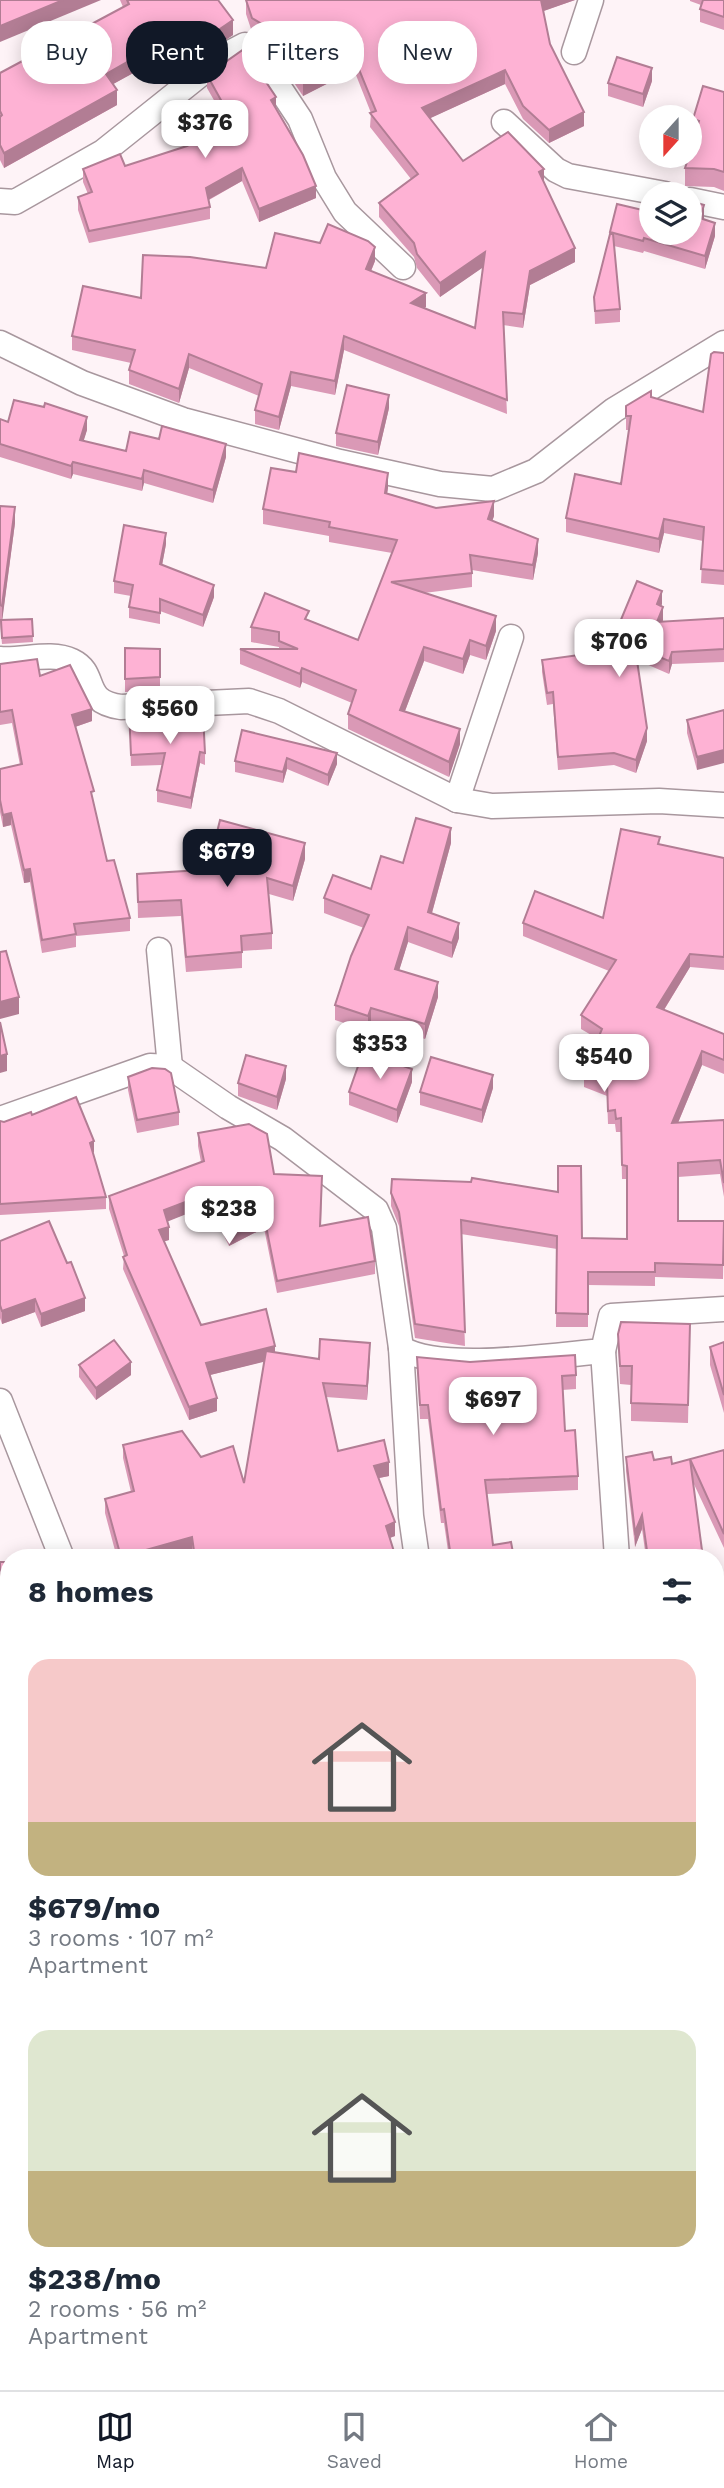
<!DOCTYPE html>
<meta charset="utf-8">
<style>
:root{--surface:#fff;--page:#f6f6f7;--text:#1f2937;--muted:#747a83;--line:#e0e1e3;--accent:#111827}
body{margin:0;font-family:"Work Sans",sans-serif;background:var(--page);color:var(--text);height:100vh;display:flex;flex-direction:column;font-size:26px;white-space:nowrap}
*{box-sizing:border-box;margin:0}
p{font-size:23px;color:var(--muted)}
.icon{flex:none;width:38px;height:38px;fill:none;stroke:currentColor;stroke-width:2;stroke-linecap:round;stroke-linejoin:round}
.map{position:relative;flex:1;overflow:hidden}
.panel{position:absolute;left:0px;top:1549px;width:724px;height:842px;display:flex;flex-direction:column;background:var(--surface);border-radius:28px 28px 0 0;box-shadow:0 4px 18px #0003}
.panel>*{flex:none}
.hud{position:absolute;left:21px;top:21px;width:682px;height:63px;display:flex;gap:14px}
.needle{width:46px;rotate:201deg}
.tools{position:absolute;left:639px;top:105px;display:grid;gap:14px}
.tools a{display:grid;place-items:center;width:63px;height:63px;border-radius:50%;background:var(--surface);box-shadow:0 4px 18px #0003;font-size:35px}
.price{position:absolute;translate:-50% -60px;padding:0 16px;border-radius:14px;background:#fff;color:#222;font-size:23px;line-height:46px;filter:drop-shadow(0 2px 4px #0008)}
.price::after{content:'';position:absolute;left:50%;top:42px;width:21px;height:16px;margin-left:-10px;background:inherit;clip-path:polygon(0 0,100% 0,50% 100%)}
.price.active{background:var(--accent);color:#fff}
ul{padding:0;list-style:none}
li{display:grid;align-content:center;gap:14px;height:371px;padding:0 28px}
li span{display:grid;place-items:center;height:217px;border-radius:21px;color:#555}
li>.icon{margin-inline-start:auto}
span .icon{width:126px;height:126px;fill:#fffc;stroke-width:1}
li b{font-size:30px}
h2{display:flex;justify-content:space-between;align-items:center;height:84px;padding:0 28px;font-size:30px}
.tag{padding:0 24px;border-radius:28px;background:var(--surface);box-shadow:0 4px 18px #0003;font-size:24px;line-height:63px}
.tag.active{background:var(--accent);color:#fff}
.tab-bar{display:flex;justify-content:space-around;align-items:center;height:98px;border-top:2px solid var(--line);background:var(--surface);font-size:19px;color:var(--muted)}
.tab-bar a{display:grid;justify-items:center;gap:4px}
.tab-bar .active{color:var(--accent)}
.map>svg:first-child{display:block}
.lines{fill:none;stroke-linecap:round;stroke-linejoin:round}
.stream{stroke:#ed90bb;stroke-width:9}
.street-casing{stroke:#a8979e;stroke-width:27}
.street{stroke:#fff;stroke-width:24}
.wall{fill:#da99b6}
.shaded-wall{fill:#b27d94}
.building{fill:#feb2d4;stroke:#b27d94;stroke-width:2}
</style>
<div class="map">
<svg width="724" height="2390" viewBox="0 0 724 2390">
<rect width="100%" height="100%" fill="#fef3f7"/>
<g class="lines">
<path class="stream" d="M716,1752L724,1751"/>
<g class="street-casing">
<g id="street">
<path d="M574,52L591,0"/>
<path d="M504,122L556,170L568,176L665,194"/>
<path d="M690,200L724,207"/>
<path d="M0,201L15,202L103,152L222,57L245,45L253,48L300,119L324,178L345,212L403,267"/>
<path d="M0,343L82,383L183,420L340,462L440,484L493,489L536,471L614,410L724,343"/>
<path d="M0,659C23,661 51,651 72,661C99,674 79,701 121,707L249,701L279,711L457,800L492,806L659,801L724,805"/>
<path d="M457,800L511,637"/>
<path d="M159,950L170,1067"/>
<path d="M0,1119L150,1066L170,1067L228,1107L283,1139L376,1210L384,1228L401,1348C439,1373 556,1355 603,1351L611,1316L724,1309"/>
<path d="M401,1348L411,1516L417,1558"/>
<path d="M603,1351L617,1558"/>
<path d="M0,1401L62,1558"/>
<path d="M0,2039L9,2040"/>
<path d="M716,2151L724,2150"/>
<path d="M311,2382L342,2390"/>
<path d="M381,2382L383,2390"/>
<path d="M0,2385L9,2373"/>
</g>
</g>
<use href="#street" class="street"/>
</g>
<g class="wall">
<path d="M120,0H218L233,35L170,77L157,60L113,84L117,105L4,168L0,160V73L123,7Z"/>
<path d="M246,0H575L543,11L550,44L584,126L549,143L523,119L505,84L430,118L463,161L544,183L575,262L530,285L523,328L503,325L507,414L344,350L335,395L291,386L279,430L255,424V410L259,396L189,368L179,403L129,384V370L131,363L72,350V336L141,298L266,268L375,261L371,271L426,307L423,308L475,328L483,267L440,297L417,268L414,257L379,217V203L411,179L370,127L371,113L354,70L303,96L265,40L252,32L246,14Z"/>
<path d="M690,0H724V30L700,22V9L701,5L690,1Z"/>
<path d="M207,75L276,108L316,198L259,222L242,181L209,200L210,207V219L89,243L78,210V197L88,194L83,182V169L125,166L187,146L227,123L207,88Z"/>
<path d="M652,81L643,107L608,96V83Z"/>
<path d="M724,92V191L714,187L685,186V168L694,138L693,119Z"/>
<path d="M617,204L651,233L704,219L715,236L705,269L644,251L643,253L614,246L620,309V322L595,324L594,297Z"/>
<path d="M724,353V585L701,583L703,541L664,533L659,553L566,532V518L621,484L629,430H626V406L651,397L703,412Z"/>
<path d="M389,408L378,455L336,446V433Z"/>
<path d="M0,419L8,422L87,430L83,441L126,451L226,457L213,503L144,483L142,491L73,474L71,479L0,457Z"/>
<path d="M388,488L387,493L436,508L494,516L492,521L538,553L533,580L472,570V587L424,593L496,631L486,660L470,655L463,674L424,661L405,711L460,744L449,777L348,729V714L352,703L302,682L300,688L240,664V649H279V647L251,642V627L309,620L358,640L392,553L329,542V536L263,524V509Z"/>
<path d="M0,506L15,523L2,620L32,619L33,642L2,644L0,622Z"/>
<path d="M166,544L162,565L214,597L203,627L160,611V624L129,618V607L131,596L114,593V581Z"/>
<path d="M662,604L661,606L663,620V622L724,618V662L672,664L669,674L637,660L647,741L636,773L614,765L558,770L553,704L547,705L542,672V660L608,651Z"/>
<path d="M125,648L160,649V690L125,692Z"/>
<path d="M0,664L40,676L92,721L75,727L107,861L130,918V931L76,936V947L42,953L30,882L24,883L11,825L3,827L0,812V769L20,765L12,723L0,725Z"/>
<path d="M129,710L159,715L205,753V765L200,763L191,809L157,802V790L162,765L131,766Z"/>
<path d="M724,710L697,770L687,733V720Z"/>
<path d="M242,730L337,764L328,786L287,769L283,783L235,772V761Z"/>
<path d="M451,843L432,913L459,938L452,958L408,942L399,970L438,997L425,1039L371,1023L368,1031L335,1020V1005L364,928L324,913V898L371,889L403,863Z"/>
<path d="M660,845L724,858V970L690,967L664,1010L724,1034V1074L702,1065L678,1123L724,1120V1197L720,1174L678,1177V1221H724L723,1279L655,1277V1286L588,1285V1327H556L557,1249L461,1234L465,1346L415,1338L399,1226L391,1206V1193L582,1238L627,1239V1179H622L621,1132H616L615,1124H608L607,1096L584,1087V1073L598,1039L581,1029V1015L609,971L523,936V923L603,918Z"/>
<path d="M305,859L293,901L269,894L272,933V949L242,951V968L186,972L181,916L138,918L137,874L201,870Z"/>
<path d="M128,1077L179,1112V1125L137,1133L128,1090Z"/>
<path d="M286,1079L277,1110L238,1096V1083Z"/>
<path d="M412,1082L397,1123L349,1105V1092Z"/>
<path d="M493,1088L482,1123L420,1105V1092Z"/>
<path d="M32,1115L94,1152L93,1153L106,1197V1209L0,1215V1121L4,1122Z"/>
<path d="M198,1133L274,1174L322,1189L321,1226L375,1261V1274L277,1293L264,1228L229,1246L209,1205L167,1221L169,1240L164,1241L201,1325L275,1353L319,1359L370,1356L367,1400L326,1397L338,1451L389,1476L379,1478L395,1536L390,1538L396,1558H193L192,1551L169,1558H117L105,1513V1499L131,1492L123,1458V1445L201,1457L244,1483L265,1361L210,1375L217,1411L189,1420L123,1269L124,1256L109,1209V1196L201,1162L198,1146Z"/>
<path d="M0,1241L85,1311L41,1327L35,1312L2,1324L0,1318Z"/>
<path d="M690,1324L688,1423L631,1421V1385L620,1384L618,1334Z"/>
<path d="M724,1342V1413L710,1365V1347Z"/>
<path d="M417,1357L576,1375V1389L562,1390L565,1431L578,1476V1490L487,1494L493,1545L514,1558H449L444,1523H441L428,1419H420Z"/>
<path d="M79,1365L131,1375L96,1400L79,1377Z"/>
<path d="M724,1450V1548L692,1480L703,1558H646L642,1529L635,1547L626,1471V1457L654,1460L672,1464Z"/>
<path d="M0,1562H9V1676L0,1675Z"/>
<path d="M724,1640V1729L720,1712L716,1713V1642Z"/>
<path d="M0,1744L9,1745V1898H0Z"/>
<path d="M716,1822L717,1875L724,1877V1938L716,1936Z"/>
<path d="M0,1920L9,1923V2003L0,2000Z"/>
<path d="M716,1972L718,1985V1998L716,1999Z"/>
<path d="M0,2043L9,2044V2110L0,2108Z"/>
<path d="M0,2155L9,2156V2222L0,2219Z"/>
</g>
<g class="shaded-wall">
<path d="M63,0H101L0,42V26Z"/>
<path d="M541,0H575L541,12Z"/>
<path d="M233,20V35L170,77V63Z"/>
<path d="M157,45V60L106,88V74Z"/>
<path d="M354,57V70L303,96V82Z"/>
<path d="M652,68V81L643,107V94Z"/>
<path d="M505,70V84L422,122V108Z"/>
<path d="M117,90V105L4,168V153Z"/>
<path d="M276,97V110L271,100Z"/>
<path d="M584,112V126L549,143V130Z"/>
<path d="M242,168V181L206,201V188Z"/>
<path d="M544,169V183L539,172Z"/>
<path d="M316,186V198L259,222V209Z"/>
<path d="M704,205V218L700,231V218Z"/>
<path d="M715,223V236L705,269V256Z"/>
<path d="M375,247V261L366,283V269Z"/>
<path d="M575,248V262L530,285L523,328V314L530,271Z"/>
<path d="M485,252V266L440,297V283Z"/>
<path d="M426,293V307L411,317V303Z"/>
<path d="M344,336V350L335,395V381Z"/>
<path d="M189,354V368L179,403V389Z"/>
<path d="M291,372V386L279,430V417Z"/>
<path d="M389,395V408L378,455V442Z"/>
<path d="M87,417V430L80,453V440Z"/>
<path d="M226,444V457L213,503V490Z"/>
<path d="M73,462V474L71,479V466Z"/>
<path d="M144,470V483L142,491V479Z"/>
<path d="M388,473V488L385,507V493Z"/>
<path d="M494,501V516L488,533V519Z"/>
<path d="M15,507V523L2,622V606Z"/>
<path d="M664,519V533L659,553V539Z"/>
<path d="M166,533V544L160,576V564Z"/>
<path d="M538,539V553L533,580V565Z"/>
<path d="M214,585V597L203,627V615Z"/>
<path d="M662,591V604L657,617V604Z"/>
<path d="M663,607V620L657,634V622Z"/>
<path d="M496,616V631L486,660V646Z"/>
<path d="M470,640V655L463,674V659Z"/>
<path d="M424,647V661L400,724V710Z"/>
<path d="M672,652V664L669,674V661Z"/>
<path d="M302,668V682L300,688V674Z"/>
<path d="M92,709V721L72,728V715Z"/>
<path d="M647,728V741L636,773V760Z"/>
<path d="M460,729V744L449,777V762Z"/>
<path d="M724,750V763L697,770V757Z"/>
<path d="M200,752V763L191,809V798Z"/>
<path d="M337,753V764L328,786V775Z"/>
<path d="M287,758V769L283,783V772Z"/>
<path d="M11,813V825L3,827V815Z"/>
<path d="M451,828V843L428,927V912Z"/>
<path d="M305,843V859L293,901V886Z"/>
<path d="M30,869V882L24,883V870Z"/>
<path d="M459,923V938L452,958V943Z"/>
<path d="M408,927V942L395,984V969Z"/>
<path d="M690,954V967L657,1021V1007Z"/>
<path d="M438,982V997L425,1039V1024Z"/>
<path d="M19,997V1014L0,1019V1002Z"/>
<path d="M371,1008V1023L368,1031V1016Z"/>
<path d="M702,1051V1065L672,1137V1123Z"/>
<path d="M7,1054V1071L0,1073V1056Z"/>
<path d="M286,1066V1079L277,1110V1097Z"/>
<path d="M412,1069V1082L397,1123V1110Z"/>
<path d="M493,1075V1088L482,1123V1110Z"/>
<path d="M94,1141V1152L90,1154V1143Z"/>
<path d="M209,1193V1205L164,1223V1210Z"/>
<path d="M264,1216V1228L229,1246V1233Z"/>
<path d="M169,1227V1240L159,1243V1230Z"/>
<path d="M85,1298V1311L41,1327V1314Z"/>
<path d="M35,1299V1312L2,1324V1311Z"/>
<path d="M370,1343V1356L367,1400V1386Z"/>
<path d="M275,1346V1359L206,1376V1363Z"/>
<path d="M131,1362V1375L96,1400V1388Z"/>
<path d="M217,1398V1411L189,1420V1407Z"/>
<path d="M389,1462V1476L374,1479V1466Z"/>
<path d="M642,1515V1529L635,1547V1532Z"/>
<path d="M395,1522V1536L386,1539V1526Z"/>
<path d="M192,1537V1551L169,1558H121Z"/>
<path d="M724,1860V1873L716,1875V1862Z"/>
<path d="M724,2251V2264L716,2267V2254Z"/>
<path d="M172,2382H176L173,2390H169Z"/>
<path d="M685,2382H690L687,2390H682Z"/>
</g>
<g class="building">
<path d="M0,0H63L0,26Z"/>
<path d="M127,0H218L233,20L170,63L157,45L106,74L117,90L4,153L0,145V117L2,115L0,111V73L129,4Z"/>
<path d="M246,0H541L550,44L584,112L549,130L523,106L505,70L422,108L463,161L508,132L544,169L539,172L575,248L530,271L523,314L503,312L507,400L344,336L335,381L291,372L279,417L255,410L262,384L189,354L179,389L129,370L135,350L72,336L83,286L141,298L143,255L190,257L266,268L275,233L320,243L328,224L368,241L375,247L366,269L426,293L411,303L475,328L485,252L440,283L417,254L414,243L379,203L418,174L370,113L376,111L354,57L303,82L265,26L252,18Z"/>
<path d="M703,0H724V17L700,9Z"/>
<path d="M244,49L276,97L271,100L303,155L316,186L259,209L242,168L206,188L210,207L89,231L78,197L92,192L83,169L120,154L125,166L187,146L232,120L207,75Z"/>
<path d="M617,57L652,68L643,94L608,83Z"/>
<path d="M703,86L724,92V172L714,169L685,168L689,156H690L699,121L693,119Z"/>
<path d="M690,201L704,205L700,218L715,223L705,256L644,238L643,241L610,232L617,204L651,212V233H690Z"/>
<path d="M610,234H613L620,309L595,311L594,297Z"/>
<path d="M714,352L724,353V571L701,569L704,527L664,519L659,539L566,518L575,474L621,484L631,416H626V406L651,391V397L703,412L711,354Z"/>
<path d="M347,385L389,395L378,442L336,433Z"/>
<path d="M14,400L44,407L45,403L87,417L80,440L126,451L130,432L159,439L162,426L226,444L213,490L144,470L142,479L73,462L71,466L0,444V419L8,422Z"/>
<path d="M299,453L388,473L385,493L436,508L494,501L488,519L538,539L533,565L470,555L472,573L391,582L496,616L486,646L470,640L463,659L424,647L400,710L460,729L449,762L348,714L356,690L302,668L300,674L240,649H298L279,641V632L251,627L265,593L309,611L305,619L358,640L397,540L329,527L330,522L263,509L271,468L296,472Z"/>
<path d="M0,506L15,507L2,606L0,605Z"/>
<path d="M124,525L166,533L160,564L214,585L203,615L160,599V613L129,607L133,585L114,581Z"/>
<path d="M637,581L662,591L657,604L663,607L657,622L724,618V649L672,652L669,661L635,647L647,728L636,760L614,753L558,757L553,692L547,693L542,660L608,651Z"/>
<path d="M32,619L33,636L2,638L1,620Z"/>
<path d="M125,648L160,649V677L125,679Z"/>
<path d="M37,659L40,676L70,665L92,709L72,715L94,791L91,792L107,861L114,860L130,918L74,924L76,934L42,940L30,869L24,870L11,813L3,815L0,800V769L22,764L12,710L0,712V664Z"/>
<path d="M160,709L159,715L203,714L205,753L200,752L191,798L157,790L165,753L131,755L129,710Z"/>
<path d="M724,710V750L697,757L687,720Z"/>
<path d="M242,730L337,753L328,775L287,758L283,772L235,761Z"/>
<path d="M416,818L451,828L428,912L459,923L452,943L408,927L395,969L438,982L425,1024L371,1008L368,1016L335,1005L351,956L369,915L324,898L333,875L371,889L381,856L403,863Z"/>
<path d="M220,820L305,843L293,886L267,878L272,933L241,936L242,952L186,957L181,900L138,902L137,874L201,870L205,857H211Z"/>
<path d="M621,829L660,837L658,844L724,858V957L690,954L657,1007L724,1034V1060L702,1051L672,1123L724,1120V1183L720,1160L678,1163V1221H724L723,1265L655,1263V1272H588V1314L556,1313L557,1236L461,1220L465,1332L415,1324L399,1212L391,1193L392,1179L471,1182L472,1178L558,1192V1166H581L582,1238L627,1239V1166L622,1165L621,1118L616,1119L615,1110L608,1111L607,1082L584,1073L602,1029L581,1015L616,960L523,923L535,891L603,918Z"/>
<path d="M6,951L19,997L0,1002V952Z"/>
<path d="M0,1022L7,1054L0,1056Z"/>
<path d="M363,1052L412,1069L397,1110L349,1092Z"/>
<path d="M246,1055L286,1066L277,1097L238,1083Z"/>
<path d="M431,1057L493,1075L482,1110L420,1092Z"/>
<path d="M152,1068L165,1069L171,1073L179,1112L137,1120L128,1077Z"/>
<path d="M76,1097L94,1141L90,1143L106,1197L0,1204V1121L4,1122L31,1112L32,1115Z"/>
<path d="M249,1124L267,1134L274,1174L322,1176L320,1226L368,1217L375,1261L277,1281L264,1216L229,1233L209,1193L164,1210L169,1227L159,1230L201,1325L266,1309L275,1346L206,1363L217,1398L189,1407L123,1257L127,1255L109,1196L204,1161L198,1133Z"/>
<path d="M49,1221L67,1263L71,1262L85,1298L41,1314L35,1299L2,1311L0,1305V1241Z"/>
<path d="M621,1322L690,1324L688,1405L631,1403L632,1366H620L618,1334Z"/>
<path d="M320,1339L370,1343L367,1386L323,1383L338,1451L384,1440L389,1462L374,1466L395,1522L386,1526L396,1558H195L192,1537L121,1557L105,1499L134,1491L123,1445L182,1431L201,1457L233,1446L244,1483L266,1351L319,1359Z"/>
<path d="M114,1340L131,1362L96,1388L79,1365Z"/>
<path d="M724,1342V1395L710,1347Z"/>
<path d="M575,1355L576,1375L562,1376L565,1431L575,1430L578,1476L485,1480L493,1545L511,1542L514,1558H451L444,1509L441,1510L428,1405H420L417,1357L470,1362Z"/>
<path d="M724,1450V1534L690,1459L703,1558H648L642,1515L635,1532L626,1457L652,1452L654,1460L671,1457L672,1464Z"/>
<path d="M0,1562H9V1663L0,1662Z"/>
<path d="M724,1640V1716L720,1699L716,1700V1642Z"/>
<path d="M0,1744L9,1745V1883H0Z"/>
<path d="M724,1819V1860L716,1862V1822Z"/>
<path d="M716,1875L724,1877V1925L716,1922Z"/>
<path d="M0,1920L9,1923V1988L0,1985Z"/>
<path d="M716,1972L718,1985H716Z"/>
<path d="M0,2043L9,2044V2095L0,2093Z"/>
<path d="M0,2155L9,2156V2203L0,2201Z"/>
<path d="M724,2182V2251L716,2254V2184Z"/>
<path d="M42,2382H172L169,2390H39Z"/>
<path d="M228,2382H308L339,2390H225Z"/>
<path d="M407,2382H469V2390H418V2389L407,2388Z"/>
<path d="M546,2382H685L682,2390H543Z"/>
</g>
</svg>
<div class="tools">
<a><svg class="needle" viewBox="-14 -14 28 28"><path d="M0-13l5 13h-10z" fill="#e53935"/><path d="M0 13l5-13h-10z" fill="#747a83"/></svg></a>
<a><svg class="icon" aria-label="layers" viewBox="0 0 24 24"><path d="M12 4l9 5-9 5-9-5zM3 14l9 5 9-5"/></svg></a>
</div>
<b class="price" style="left:205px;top:160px">$376</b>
<b class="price" style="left:619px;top:679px">$706</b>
<b class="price" style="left:170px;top:746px">$560</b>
<b class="price active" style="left:227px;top:889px">$679</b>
<b class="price" style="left:380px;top:1081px">$353</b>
<b class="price" style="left:604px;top:1094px">$540</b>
<b class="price" style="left:229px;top:1246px">$238</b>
<b class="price" style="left:493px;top:1437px">$697</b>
<div class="hud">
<a class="tag">Buy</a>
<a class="tag active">Rent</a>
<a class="tag">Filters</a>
<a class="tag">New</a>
</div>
<section class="panel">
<h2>8 homes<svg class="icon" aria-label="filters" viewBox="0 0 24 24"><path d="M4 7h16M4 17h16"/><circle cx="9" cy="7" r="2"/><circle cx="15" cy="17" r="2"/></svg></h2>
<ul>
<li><span style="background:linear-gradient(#f6c9c9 75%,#c2b280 0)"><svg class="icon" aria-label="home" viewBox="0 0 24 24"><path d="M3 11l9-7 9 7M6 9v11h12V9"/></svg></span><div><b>$679/mo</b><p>3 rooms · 107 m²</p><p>Apartment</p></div></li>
<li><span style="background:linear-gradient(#dfe7d0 65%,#c2b280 0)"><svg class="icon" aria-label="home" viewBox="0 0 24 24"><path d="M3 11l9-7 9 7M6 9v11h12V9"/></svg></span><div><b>$238/mo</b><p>2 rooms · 56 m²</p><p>Apartment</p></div></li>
</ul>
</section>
</div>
<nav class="tab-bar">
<a class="active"><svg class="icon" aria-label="map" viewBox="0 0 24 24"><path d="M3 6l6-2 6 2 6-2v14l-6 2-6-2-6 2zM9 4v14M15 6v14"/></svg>Map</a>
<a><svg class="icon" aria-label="saved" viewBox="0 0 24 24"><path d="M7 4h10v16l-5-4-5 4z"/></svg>Saved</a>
<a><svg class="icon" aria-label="home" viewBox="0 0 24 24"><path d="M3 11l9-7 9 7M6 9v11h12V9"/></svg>Home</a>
</nav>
